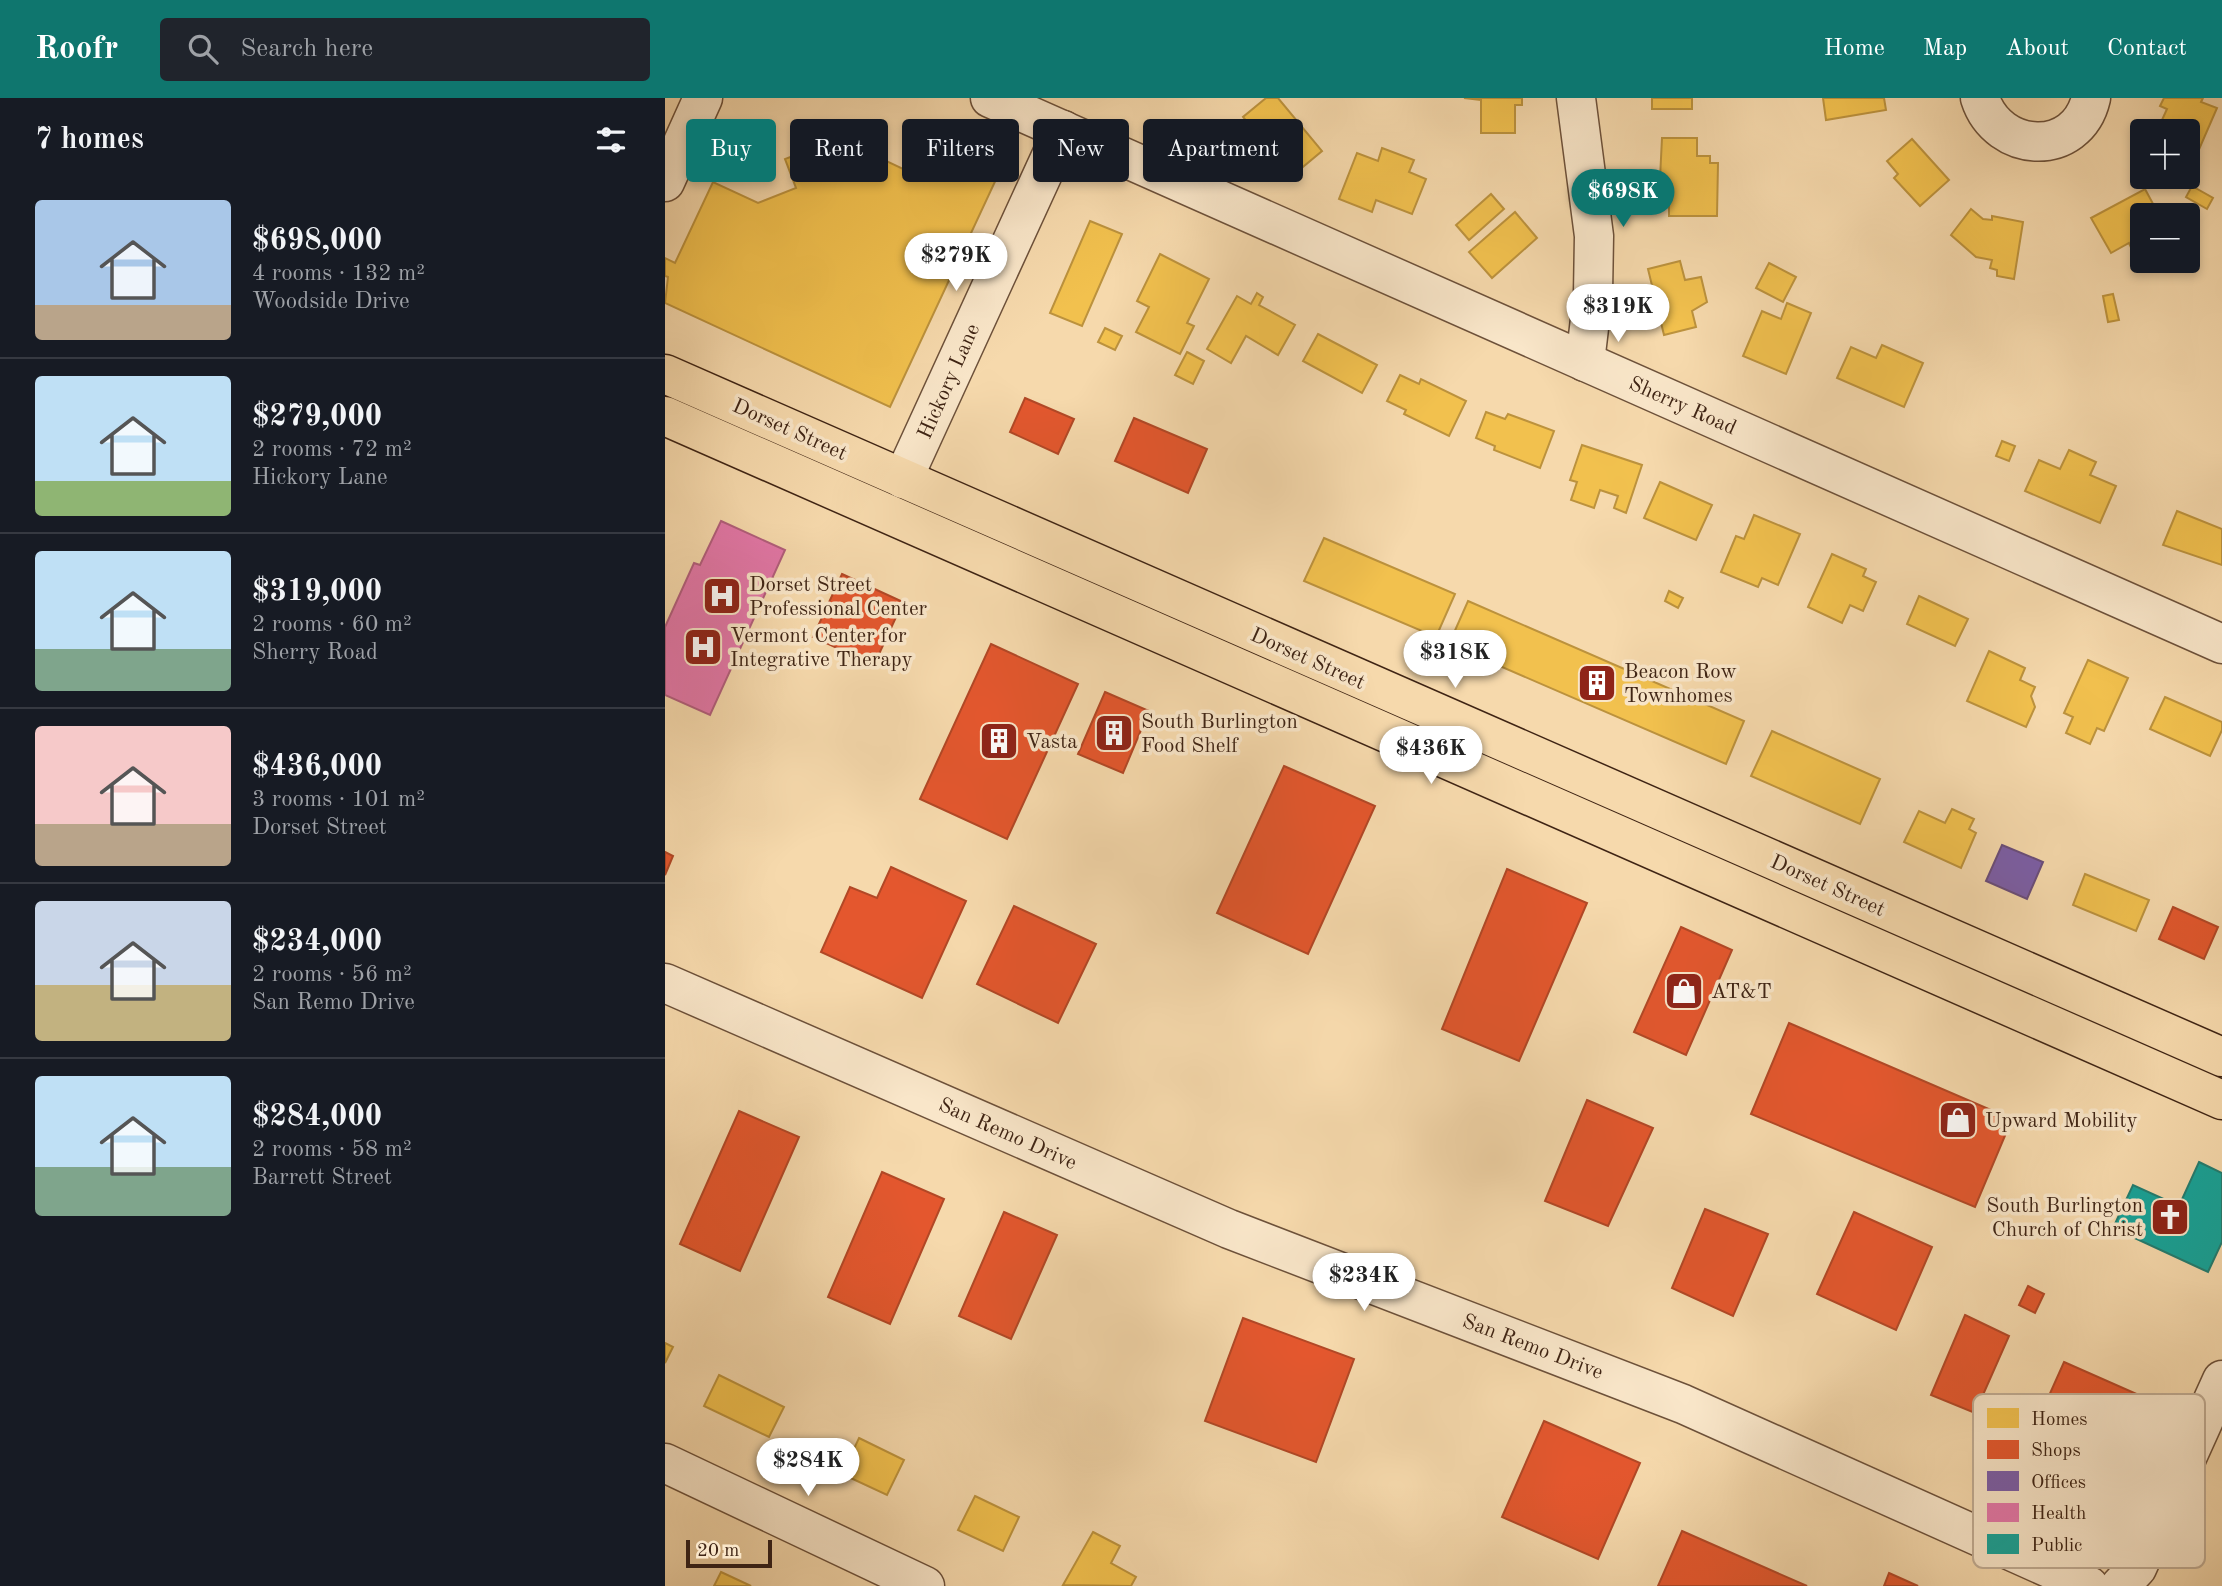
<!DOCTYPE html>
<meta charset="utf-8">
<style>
:root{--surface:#171b24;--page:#20242c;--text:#f1f3f6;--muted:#9ea1a6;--line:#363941;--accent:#0f766e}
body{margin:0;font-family:"Old Standard TT",serif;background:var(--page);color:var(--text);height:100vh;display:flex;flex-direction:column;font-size:26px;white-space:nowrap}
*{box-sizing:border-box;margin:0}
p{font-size:23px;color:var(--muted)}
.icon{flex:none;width:38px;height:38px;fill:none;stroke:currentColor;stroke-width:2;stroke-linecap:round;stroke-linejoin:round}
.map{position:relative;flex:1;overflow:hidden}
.details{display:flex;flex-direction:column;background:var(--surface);width:665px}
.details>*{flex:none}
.guide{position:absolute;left:21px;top:21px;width:665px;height:63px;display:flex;gap:14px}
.fabs{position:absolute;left:1465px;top:21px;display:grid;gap:14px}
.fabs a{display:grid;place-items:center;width:70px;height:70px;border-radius:7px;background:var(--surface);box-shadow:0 4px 10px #0003;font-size:35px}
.scale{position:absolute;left:21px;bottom:18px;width:86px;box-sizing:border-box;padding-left:7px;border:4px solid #3f2414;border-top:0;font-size:19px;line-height:24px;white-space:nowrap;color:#3f2414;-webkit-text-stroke:5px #f9e6c9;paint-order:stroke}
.price{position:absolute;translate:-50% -60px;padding:0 16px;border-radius:24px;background:#fff;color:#222;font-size:23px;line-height:46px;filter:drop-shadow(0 2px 4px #0008)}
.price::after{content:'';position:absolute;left:50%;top:42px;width:21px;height:16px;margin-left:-10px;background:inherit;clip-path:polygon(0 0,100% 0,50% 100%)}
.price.active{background:var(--accent);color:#fff}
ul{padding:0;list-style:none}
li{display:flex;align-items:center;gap:21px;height:175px;padding:0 35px}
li+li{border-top:2px solid var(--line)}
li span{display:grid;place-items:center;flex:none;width:196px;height:140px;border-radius:7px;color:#555}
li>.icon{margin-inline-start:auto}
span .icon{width:84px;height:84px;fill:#fffc;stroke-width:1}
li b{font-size:30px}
h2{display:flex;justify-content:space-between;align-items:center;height:84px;padding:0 35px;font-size:30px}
.tag{padding:0 24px;border-radius:7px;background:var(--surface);box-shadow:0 4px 10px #0003;font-size:24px;line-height:63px}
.tag.active{background:var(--accent);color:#fff}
header{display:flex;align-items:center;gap:42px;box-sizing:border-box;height:98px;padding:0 35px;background:var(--accent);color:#fff}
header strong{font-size:33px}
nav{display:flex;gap:38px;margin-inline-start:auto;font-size:24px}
.search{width:490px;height:63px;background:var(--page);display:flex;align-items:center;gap:18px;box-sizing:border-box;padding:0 24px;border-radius:7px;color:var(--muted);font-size:26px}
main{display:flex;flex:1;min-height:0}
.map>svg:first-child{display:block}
.homes{fill:#f2c14e;stroke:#bc923d;stroke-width:2}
.shops{fill:#e4572e;stroke:#b24826;stroke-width:2}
.offices{fill:#7b5ea7;stroke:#694d7b;stroke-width:2}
.health{fill:#e377a8;stroke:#b25e7c;stroke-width:2}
.public{fill:#17a398;stroke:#237d70;stroke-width:2}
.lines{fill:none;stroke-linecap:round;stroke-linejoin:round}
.minor-casing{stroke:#6d513a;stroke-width:41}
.major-casing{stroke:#3f2414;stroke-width:41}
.minor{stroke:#f9e6c9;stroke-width:38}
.major{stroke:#f6d9ac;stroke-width:38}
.labels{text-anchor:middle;stroke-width:7;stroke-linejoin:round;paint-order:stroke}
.street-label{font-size:21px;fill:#3f2414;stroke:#f9e6c9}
.poi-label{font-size:21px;fill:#3f2414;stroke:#f9e6c9;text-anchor:start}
.key{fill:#f9e6c9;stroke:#c1ac93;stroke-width:2}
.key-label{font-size:19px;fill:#3f2414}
</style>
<header>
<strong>Roofr</strong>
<div class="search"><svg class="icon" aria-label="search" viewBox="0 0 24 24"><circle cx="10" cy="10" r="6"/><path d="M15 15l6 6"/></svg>Search here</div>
<nav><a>Home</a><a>Map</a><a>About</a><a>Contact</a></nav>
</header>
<main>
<section class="details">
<h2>7 homes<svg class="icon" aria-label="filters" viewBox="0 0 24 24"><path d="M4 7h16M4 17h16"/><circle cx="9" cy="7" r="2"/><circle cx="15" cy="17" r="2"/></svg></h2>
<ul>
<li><span style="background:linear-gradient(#a9c7e8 75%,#b9a48a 0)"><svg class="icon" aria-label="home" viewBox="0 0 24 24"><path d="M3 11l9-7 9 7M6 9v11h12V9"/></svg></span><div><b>$698,000</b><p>4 rooms · 132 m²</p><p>Woodside Drive</p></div></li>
<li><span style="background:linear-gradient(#bfe0f5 75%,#8fb573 0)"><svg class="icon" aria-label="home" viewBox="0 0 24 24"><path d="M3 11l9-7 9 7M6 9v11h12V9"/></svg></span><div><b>$279,000</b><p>2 rooms · 72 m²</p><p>Hickory Lane</p></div></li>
<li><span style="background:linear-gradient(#bfe0f5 70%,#7fa58c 0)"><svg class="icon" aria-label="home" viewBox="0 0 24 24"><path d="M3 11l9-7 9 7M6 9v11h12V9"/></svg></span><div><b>$319,000</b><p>2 rooms · 60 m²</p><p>Sherry Road</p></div></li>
<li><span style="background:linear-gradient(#f6c9c9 70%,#b9a48a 0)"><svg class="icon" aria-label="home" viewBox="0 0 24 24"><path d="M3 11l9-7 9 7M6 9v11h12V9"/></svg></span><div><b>$436,000</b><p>3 rooms · 101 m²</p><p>Dorset Street</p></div></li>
<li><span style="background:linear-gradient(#c9d6e8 60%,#c2b280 0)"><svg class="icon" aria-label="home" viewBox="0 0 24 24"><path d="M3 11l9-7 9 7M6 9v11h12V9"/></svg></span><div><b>$234,000</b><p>2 rooms · 56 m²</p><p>San Remo Drive</p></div></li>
<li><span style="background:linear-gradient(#bfe0f5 65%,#7fa58c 0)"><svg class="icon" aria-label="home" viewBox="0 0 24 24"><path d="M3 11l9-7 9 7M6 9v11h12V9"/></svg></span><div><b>$284,000</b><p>2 rooms · 58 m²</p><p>Barrett Street</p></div></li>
</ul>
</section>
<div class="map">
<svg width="1557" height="1488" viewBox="0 0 1557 1488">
<rect width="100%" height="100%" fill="#f6d9ac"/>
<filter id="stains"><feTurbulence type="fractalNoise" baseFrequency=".00286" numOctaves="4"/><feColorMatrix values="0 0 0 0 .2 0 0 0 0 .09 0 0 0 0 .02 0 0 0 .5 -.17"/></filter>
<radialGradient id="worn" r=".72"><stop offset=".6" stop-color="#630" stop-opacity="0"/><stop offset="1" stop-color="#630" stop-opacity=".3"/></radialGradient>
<g class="homes">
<path d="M601,0H613L657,53L627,78L578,19Z"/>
<path d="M799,0H857V7H850V35H816V2Z"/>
<rect x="987" y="0" width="40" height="11"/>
<path d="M1158,0H1219L1221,12L1161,22Z"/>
<path d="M1499,0H1538L1536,4L1552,10L1529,63L1522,60V33H1492L1502,11L1495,8Z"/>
<path d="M280,31L341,60L225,309L0,205L3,179L0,178V160L10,165L48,84L93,105L131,90L120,61L159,46L171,76L213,59L257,80Z"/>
<path d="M997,40H1032V58H1045V65H1053L1052,118H1004V101H994Z"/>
<path d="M1247,41L1284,82L1255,108L1229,80L1233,76L1222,63Z"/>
<path d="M717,50L749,62L744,74L761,81L747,116L711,102L707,114L674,101L692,55L713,63Z"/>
<path d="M1527,88L1548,100L1542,111L1521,99Z"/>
<path d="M1480,91L1494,117H1477V151L1469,156L1464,145L1446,155L1426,120Z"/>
<path d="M826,96L839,111L804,142L791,127Z"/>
<path d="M1306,111L1318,121L1327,122V118L1358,124L1349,181L1332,178V172L1325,170L1327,162L1311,159L1286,137Z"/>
<path d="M850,114L872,140L827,180L804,154Z"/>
<path d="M425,123L457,136L417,228L385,215Z"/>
<path d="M495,156L544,181L522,225L529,228L515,256L471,234L484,209L472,203Z"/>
<path d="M1015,163L1020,182L1036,179L1042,204L1027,213L1031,229L999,237L983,171Z"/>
<path d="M1104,165L1131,179L1118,204L1091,190Z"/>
<path d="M592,195L598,199L594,207L630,227L613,257L581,238L566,265L542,251L572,198L586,206Z"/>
<path d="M1448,196L1454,222L1443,224L1438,198Z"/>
<path d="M1122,205L1146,215L1121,276L1078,258L1097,213L1116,221Z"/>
<path d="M440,230L457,238L450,252L433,244Z"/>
<path d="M653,236L712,267L697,295L638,263Z"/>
<path d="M1217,247L1258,265L1239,309L1172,280L1186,249L1211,260Z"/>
<path d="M522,254L539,263L528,286L510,277Z"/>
<path d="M735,277L754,286L756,281L801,303L784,338L739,316L741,312L722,303Z"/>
<path d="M821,314L840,321L843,316L889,333L875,370L829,352L830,348L811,340Z"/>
<path d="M1337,343L1350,348L1344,363L1331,358Z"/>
<path d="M917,347L977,367L961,415L949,410L953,398L935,392L929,410L906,402L912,384L905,382Z"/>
<path d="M1404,352L1431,364L1425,377L1451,388L1435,425L1360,393L1374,362L1395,371Z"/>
<path d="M995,384L1047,407L1031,442L979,420Z"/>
<path d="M1512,413L1557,431V467L1498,447Z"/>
<path d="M1089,417L1135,436L1113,487L1097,480L1093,489L1056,474L1071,438L1079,441Z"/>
<path d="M659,440L790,496L771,539L639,483Z"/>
<path d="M1167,456L1201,471L1198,478L1211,484L1198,513L1185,507L1177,525L1143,509Z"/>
<path d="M1004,493L1018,500L1013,510L1000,503Z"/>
<path d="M1254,498L1303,521L1290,548L1242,526Z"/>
<path d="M803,503L1079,623L1061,666L784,546Z"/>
<path d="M1324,553L1360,570L1355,582L1370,589L1366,598L1370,609L1361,629L1302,603Z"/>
<path d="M1423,562L1463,580L1439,633L1432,630L1425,646L1401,635L1408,619L1399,615Z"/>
<path d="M1500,599L1557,624V632L1545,658L1485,631Z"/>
<path d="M1107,633L1215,681L1195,726L1086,678Z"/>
<path d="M1287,711L1309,721L1304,731L1311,735L1296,770L1239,744L1254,713L1280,725Z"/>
<path d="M1420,776L1484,802L1471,833L1408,807Z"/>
<path d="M0,1245L8,1249L0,1265Z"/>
<path d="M54,1277L119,1309L104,1339L39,1308Z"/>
<path d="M194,1340L239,1362L222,1397L177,1376Z"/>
<path d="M310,1398L354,1419L338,1453L293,1432Z"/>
<path d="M428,1434L455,1448L446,1465L471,1479L466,1488L398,1487Z"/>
<path d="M56,1474L86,1488H49Z"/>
</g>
<g class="shops">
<path d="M360,300L409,321L393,356L345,334Z"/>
<path d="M469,320L542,351L523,395L450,363Z"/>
<path d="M177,476L238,504L209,567L148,539Z"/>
<path d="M326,546L413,586L342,741L255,701Z"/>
<path d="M440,594L484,613L458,675L413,656Z"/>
<path d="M619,668L710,708L643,856L552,815Z"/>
<path d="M0,754L8,758L0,777Z"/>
<path d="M226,769L301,803L257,900L156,854L185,789L212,800Z"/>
<path d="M842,771L922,805L854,963L777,931Z"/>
<path d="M349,808L431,846L393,925L312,886Z"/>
<path d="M1508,809L1553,829L1539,861L1494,841Z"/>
<path d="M1016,829L1067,852L1021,957L969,934Z"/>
<path d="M1124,925L1347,1021L1310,1109L1086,1016Z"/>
<path d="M922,1002L988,1030L943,1128L880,1103Z"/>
<path d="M74,1013L134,1039L75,1173L15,1146Z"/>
<path d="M217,1074L279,1101L225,1226L163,1199Z"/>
<path d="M1040,1111L1103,1136L1068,1218L1007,1190Z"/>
<path d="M339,1114L392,1137L346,1241L294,1218Z"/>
<path d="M1189,1114L1267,1149L1231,1232L1152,1196Z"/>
<path d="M1363,1188L1379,1196L1370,1215L1354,1207Z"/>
<path d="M1300,1217L1344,1238L1310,1315L1266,1297Z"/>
<path d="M578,1220L689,1261L651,1364L540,1323Z"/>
<path d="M1399,1264L1483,1301L1450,1375L1366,1338Z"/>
<path d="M879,1323L975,1365L933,1461L837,1419Z"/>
<path d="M1017,1433L1142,1488H993Z"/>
<path d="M1224,1475L1253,1488H1219Z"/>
</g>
<path class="offices" d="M1337,747L1378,764L1362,801L1321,783Z"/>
<path class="health" d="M56,423L120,452L45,617L0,597V529L29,465L35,467Z"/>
<path class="public" d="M1534,1064L1557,1075V1144L1543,1174L1448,1130L1468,1087L1514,1108Z"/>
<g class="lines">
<g class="minor-casing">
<g id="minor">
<path d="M325,0L1557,546"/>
<path d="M911,0L929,138L928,196L920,264"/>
<path d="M1315,0C1333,56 1412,60 1426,0"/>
<path d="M0,84L38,0"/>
<path d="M238,381L398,32"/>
<path d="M0,885L564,1131L1018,1306L1424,1488"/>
<path d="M0,1365L260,1488"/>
<path d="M1455,1488L1472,1470L1557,1282"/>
</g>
</g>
<g class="major-casing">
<g id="major">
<path d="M0,276L1557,959"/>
<path d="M0,318L1557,1002"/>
</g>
</g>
<use href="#minor" class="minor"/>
<use href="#major" class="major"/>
</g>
<defs>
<g id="hospital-square" transform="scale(2.0125)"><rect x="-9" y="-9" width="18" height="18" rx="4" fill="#8f2418" stroke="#f9e6c9"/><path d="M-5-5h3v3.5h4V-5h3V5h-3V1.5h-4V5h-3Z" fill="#fff"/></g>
<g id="building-square" transform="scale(2.0125)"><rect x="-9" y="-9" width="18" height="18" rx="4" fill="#8f2418" stroke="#f9e6c9"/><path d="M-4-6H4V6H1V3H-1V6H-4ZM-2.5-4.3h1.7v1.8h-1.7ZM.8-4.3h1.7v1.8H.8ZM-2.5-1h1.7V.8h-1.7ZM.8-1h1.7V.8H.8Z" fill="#fff"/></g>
<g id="shop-square" transform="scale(2.0125)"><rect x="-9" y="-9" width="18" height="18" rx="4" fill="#8f2418" stroke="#f9e6c9"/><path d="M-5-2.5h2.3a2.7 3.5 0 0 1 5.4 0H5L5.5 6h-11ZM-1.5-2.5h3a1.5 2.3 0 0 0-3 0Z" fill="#fff"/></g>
<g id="church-square" transform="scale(2.0125)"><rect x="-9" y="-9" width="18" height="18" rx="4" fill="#8f2418" stroke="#f9e6c9"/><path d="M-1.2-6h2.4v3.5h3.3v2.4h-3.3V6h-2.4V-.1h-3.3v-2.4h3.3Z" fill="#fff"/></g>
</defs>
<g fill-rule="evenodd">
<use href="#hospital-square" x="57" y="498"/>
<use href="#hospital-square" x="38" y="549"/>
<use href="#building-square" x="932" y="585"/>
<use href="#building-square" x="449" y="635"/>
<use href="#building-square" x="334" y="643"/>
<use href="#shop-square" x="1019" y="893"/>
<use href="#shop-square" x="1293" y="1022"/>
<use href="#church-square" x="1505" y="1119"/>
</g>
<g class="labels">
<g class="street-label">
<text transform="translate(283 283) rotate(-66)" y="7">Hickory Lane</text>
<text transform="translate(1018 307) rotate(24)" y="7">Sherry Road</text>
<text transform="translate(125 331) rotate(24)" y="7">Dorset Street</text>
<text transform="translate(643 560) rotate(24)" y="7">Dorset Street</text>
<text transform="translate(1163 787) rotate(24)" y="7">Dorset Street</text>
<text transform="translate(343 1035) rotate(24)" y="7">San Remo Drive</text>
<text transform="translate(868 1248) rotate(21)" y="7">San Remo Drive</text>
</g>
<g class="poi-label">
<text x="84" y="493">Dorset Street<tspan x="84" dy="24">Professional Center</tspan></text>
<text x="65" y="544">Vermont Center for<tspan x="65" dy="24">Integrative Therapy</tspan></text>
<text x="959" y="580">Beacon Row<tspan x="959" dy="24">Townhomes</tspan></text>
<text x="476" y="630">South Burlington<tspan x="476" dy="24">Food Shelf</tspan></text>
<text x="361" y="650">Vasta</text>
<text x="1046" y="900">AT&amp;T</text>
<text x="1320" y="1029">Upward Mobility</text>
<text x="1478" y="1114" text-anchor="end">South Burlington<tspan x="1478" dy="24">Church of Christ</tspan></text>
</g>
</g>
<rect x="1308" y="1296" width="232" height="174" rx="10" class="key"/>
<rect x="1322" y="1310" width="32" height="20" fill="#f2c14e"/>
<rect x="1322" y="1342" width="32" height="19" fill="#e4572e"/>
<rect x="1322" y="1373" width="32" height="20" fill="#7b5ea7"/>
<rect x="1322" y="1405" width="32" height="19" fill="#e377a8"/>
<rect x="1322" y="1436" width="32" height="20" fill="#17a398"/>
<g class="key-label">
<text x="1366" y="1327">Homes</text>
<text x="1366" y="1358">Shops</text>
<text x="1366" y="1390">Offices</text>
<text x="1366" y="1421">Health</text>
<text x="1366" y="1453">Public</text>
</g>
<rect width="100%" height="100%" filter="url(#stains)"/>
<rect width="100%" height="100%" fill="url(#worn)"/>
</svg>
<div class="fabs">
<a>+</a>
<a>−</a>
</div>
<div class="scale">20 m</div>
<b class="price active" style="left:958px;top:131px">$698K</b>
<b class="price" style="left:291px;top:195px">$279K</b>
<b class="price" style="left:953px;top:246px">$319K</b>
<b class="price" style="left:790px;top:592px">$318K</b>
<b class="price" style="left:766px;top:688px">$436K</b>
<b class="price" style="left:699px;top:1215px">$234K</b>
<b class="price" style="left:143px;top:1400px">$284K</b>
<div class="guide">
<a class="tag active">Buy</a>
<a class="tag">Rent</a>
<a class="tag">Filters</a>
<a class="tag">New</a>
<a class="tag">Apartment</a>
</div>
</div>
</main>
